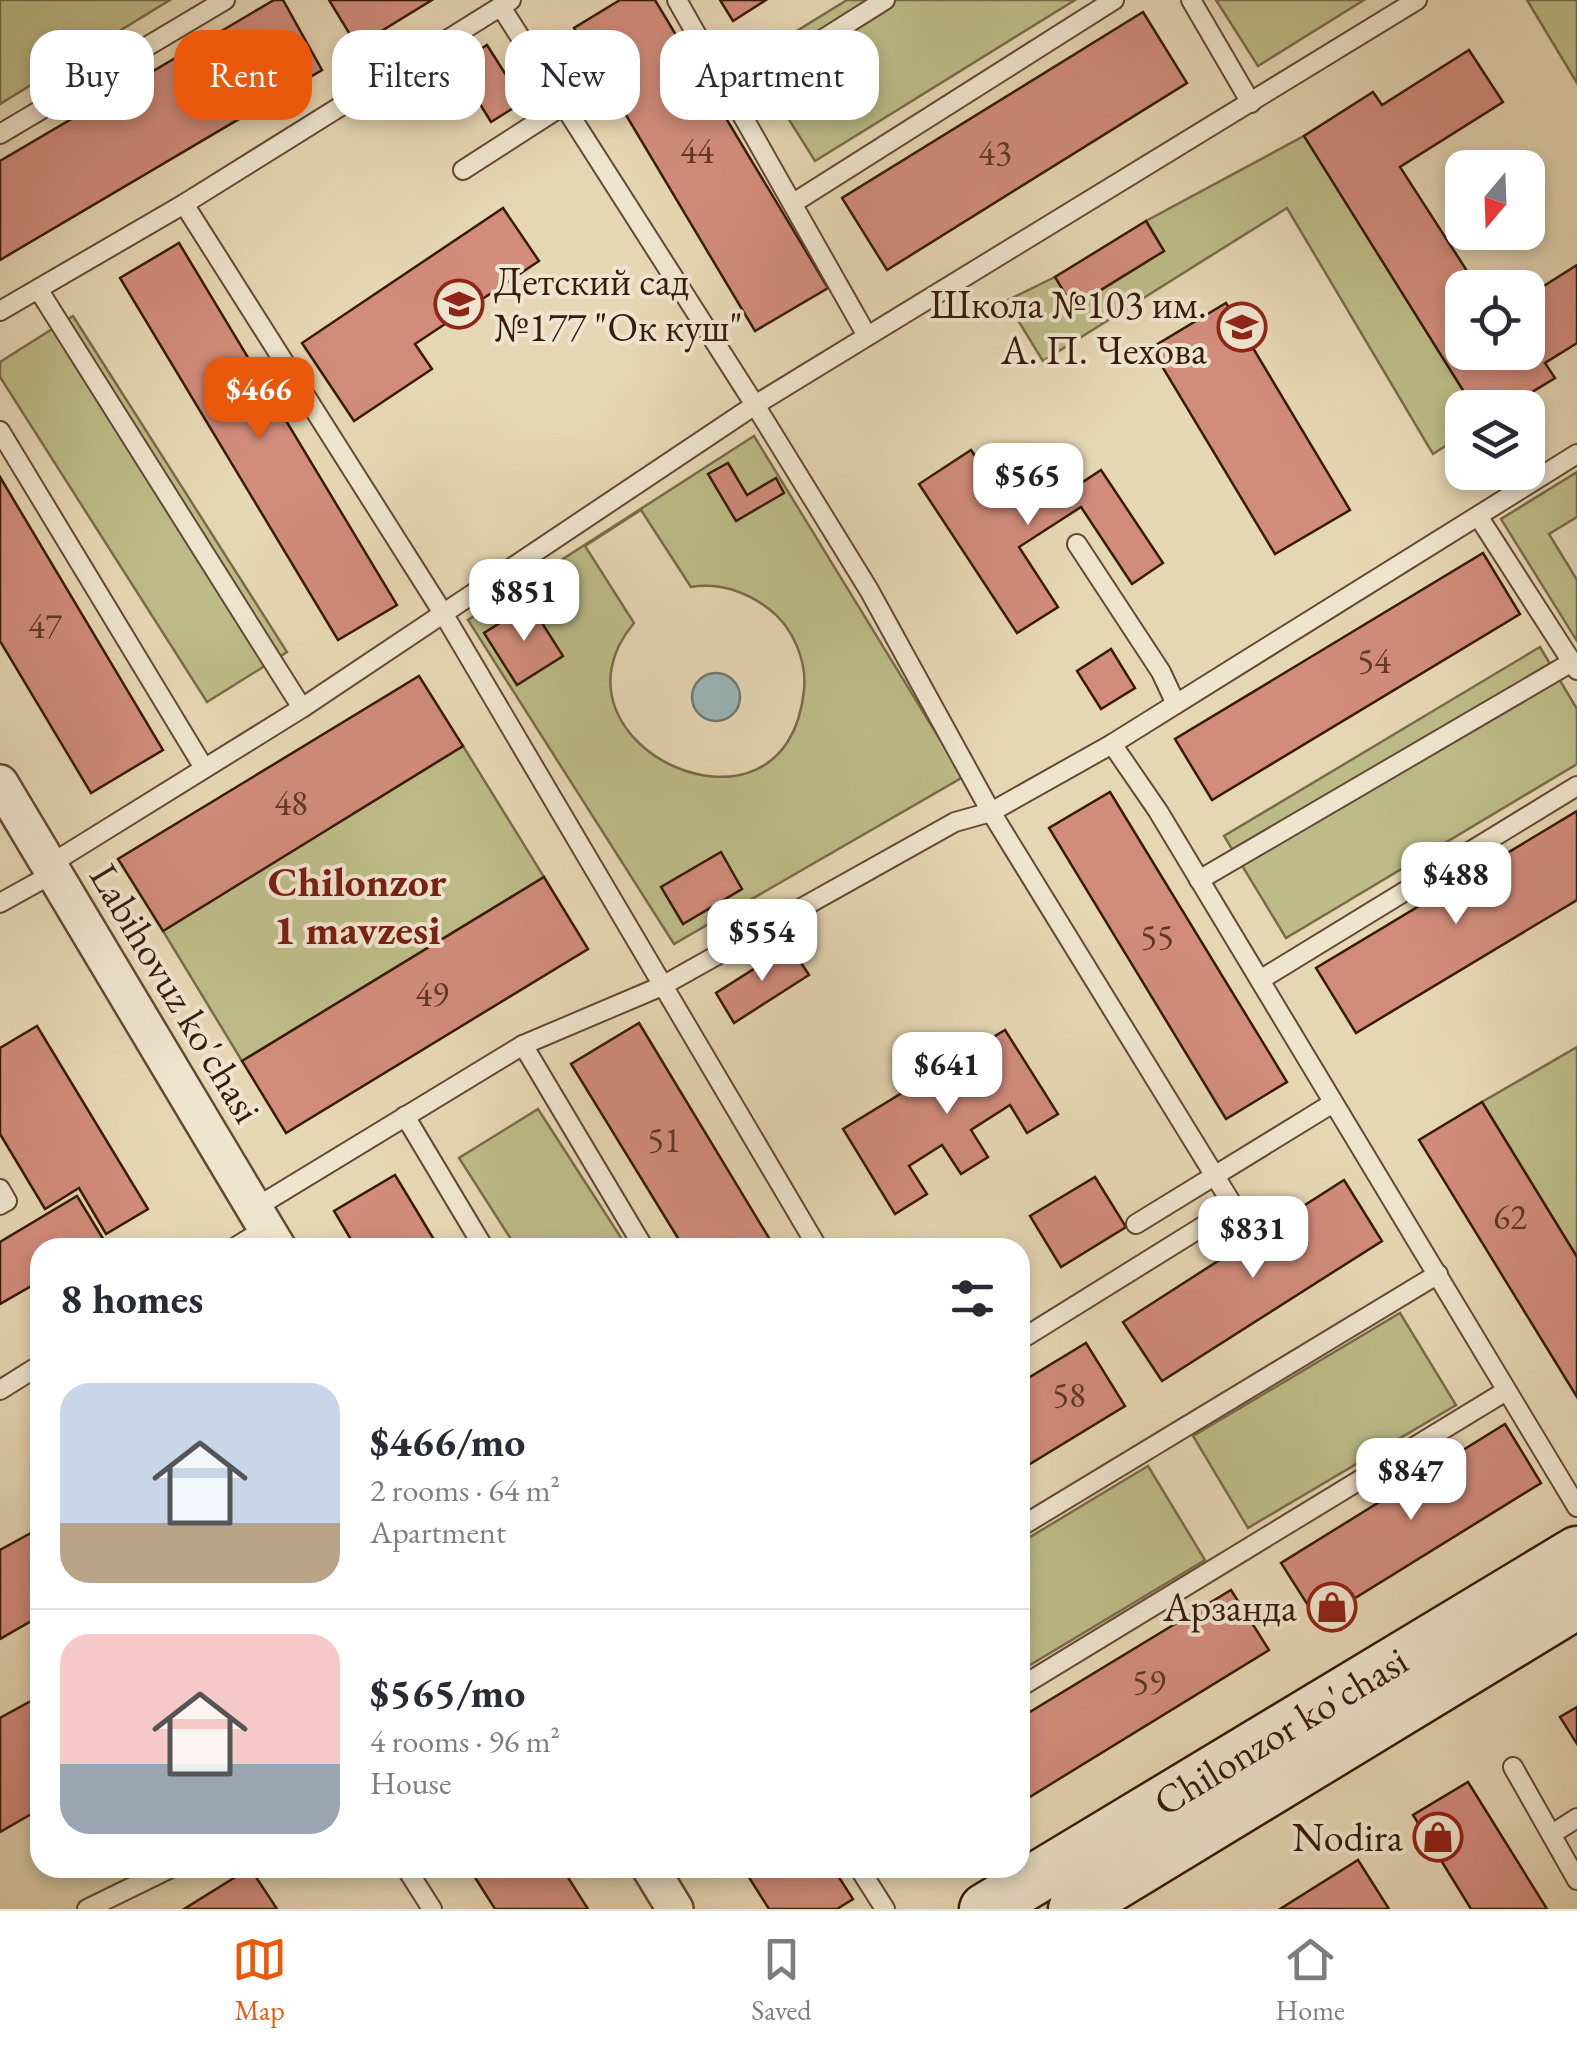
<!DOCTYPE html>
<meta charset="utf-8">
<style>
:root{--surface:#fff;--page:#f7f7f7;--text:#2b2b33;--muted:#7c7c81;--line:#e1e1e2;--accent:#ea580c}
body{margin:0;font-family:"EB Garamond",serif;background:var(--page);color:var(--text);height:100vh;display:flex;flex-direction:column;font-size:38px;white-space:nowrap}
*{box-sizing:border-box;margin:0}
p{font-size:32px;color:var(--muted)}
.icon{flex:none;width:55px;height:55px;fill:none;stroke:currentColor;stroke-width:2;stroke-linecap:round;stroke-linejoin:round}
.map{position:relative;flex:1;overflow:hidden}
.panel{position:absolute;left:30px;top:1238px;width:1000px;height:640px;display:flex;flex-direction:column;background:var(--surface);border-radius:30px;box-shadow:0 5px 15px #0003}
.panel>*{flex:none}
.top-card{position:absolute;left:30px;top:30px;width:1000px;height:90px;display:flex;gap:20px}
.needle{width:65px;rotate:199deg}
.tools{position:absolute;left:1445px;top:150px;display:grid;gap:20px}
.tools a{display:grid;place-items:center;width:100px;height:100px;border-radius:20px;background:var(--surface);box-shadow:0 5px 15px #0003;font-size:50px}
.price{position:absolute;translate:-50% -85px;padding:0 22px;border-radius:20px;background:#fff;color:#222;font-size:32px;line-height:65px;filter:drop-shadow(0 2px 5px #0008)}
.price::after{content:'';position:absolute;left:50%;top:60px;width:30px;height:22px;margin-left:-15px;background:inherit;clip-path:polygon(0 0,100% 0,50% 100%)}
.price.current{background:var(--accent);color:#fff}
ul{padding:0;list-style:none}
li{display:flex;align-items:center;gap:30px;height:250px;padding:0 30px}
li+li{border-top:2px solid var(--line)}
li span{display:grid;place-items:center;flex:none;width:280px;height:200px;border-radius:30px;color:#555}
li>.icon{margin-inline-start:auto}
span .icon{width:120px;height:120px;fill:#fffc;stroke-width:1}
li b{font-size:42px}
h2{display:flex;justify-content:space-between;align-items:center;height:120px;padding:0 30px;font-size:42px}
.chip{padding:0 35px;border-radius:30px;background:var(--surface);box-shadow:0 5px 15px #0003;font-size:35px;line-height:90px}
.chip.current{background:var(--accent);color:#fff}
.tab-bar{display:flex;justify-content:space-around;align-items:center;height:140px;border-top:2px solid var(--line);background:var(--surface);font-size:28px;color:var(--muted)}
.tab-bar a{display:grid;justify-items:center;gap:5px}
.tab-bar .current{color:var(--accent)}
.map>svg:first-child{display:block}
.green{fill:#bdbc88;stroke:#7a6c4a;stroke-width:2.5;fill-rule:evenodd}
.water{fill:#9ab7b7;stroke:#727972;stroke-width:2.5}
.building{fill:#d28c7c;stroke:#371b0b;stroke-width:2.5}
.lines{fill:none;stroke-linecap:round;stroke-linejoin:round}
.service-casing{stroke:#634a35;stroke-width:22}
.minor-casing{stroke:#634a35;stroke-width:40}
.secondary-casing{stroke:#371b0b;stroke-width:55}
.service{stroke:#efe5ce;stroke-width:18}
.minor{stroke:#efe5ce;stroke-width:35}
.secondary{stroke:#efe5ce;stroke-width:50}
.labels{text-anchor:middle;stroke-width:8;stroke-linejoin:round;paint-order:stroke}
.number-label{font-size:35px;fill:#5e3727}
.poi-label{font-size:40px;fill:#371b0b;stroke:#efe5ce;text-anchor:end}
.street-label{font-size:40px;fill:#371b0b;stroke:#efe5ce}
.neighbourhood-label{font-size:42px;font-weight:bold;fill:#7a1f14;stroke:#efe5ce}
</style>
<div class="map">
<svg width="1577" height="1909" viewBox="0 0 1577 1909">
<rect width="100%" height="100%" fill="#e6d7b4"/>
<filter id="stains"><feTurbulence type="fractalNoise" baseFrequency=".002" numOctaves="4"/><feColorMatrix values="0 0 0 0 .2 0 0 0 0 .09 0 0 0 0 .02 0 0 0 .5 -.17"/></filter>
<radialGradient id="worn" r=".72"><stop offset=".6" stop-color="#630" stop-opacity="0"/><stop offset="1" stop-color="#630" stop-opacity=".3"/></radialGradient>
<g class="green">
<path d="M0,0H170L0,104Z"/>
<path d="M847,0H1075L815,161L751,59Z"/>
<path d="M1216,0H1364L1258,66Z"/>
<path d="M1527,0H1577V83Z"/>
<path d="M1304,136L1474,407L1462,408V435L1433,454L1287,208L1043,361L1006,301L1055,277L1074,307L1164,251L1146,221Z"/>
<path d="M73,316L287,652L207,702L0,377V362Z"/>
<path d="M754,436L963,777L674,944L468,620ZM641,510L691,587C719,582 747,592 769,609C793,627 807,661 804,690C787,863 533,744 634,623L585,546Z"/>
<path d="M1577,472V517L1549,534L1577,580V641L1501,519Z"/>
<path d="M1540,647L1577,709V764L1286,938L1224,836Z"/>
<path d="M463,746L544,877L242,1061L163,931Z"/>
<path d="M1577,1047V1257L1482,1102Z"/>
<path d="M538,1109L627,1247H516L459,1158Z"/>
<path d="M1400,1313L1456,1405L1248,1528L1193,1436Z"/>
<path d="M1148,1466L1205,1560L1020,1671V1543Z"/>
</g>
<circle class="water" cx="716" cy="697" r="24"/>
<g class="building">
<path d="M274,0H283L322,70L0,260V161Z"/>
<path d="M329,0H432L357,46Z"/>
<path d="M620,0H655L828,288L755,331L574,28Z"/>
<path d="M720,0H766L733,21Z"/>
<path d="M1143,12L1187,83L887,270L842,198Z"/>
<path d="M487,45L523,102L491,122L456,65Z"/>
<path d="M1469,50L1503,102L1400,167L1478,288H1462V352H1528V296L1577,265V343L1545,363L1555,378L1506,408H1474L1304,136L1373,92L1382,105Z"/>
<path d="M503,208L539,261L415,344L432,369L354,421L302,343Z"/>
<path d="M1146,221L1164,251L1073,307L1055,277Z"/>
<path d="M179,243L397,605L338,640L120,278Z"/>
<path d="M1226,303L1350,510L1275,554L1151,348Z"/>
<path d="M971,450L993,482L1033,456L1060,497L1101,470L1163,563L1132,584L1081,507L1019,547L1058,607L1017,633L919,484Z"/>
<path d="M728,463L747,495L776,478L784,493L736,521L708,474Z"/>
<path d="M0,477L163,750L91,793L0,641Z"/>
<path d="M1483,553L1520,614L1212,800L1175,739Z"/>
<path d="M530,604L563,656L517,685L484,633Z"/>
<path d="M1111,649L1135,688L1101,709L1077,671Z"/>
<path d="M419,676L463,746L163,931L118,859Z"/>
<path d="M1110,792L1287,1082L1226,1119L1049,828Z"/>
<path d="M1577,811V900L1356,1033L1316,968Z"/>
<path d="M721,852L742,889L683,924L661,887Z"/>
<path d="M544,877L588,949L286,1133L242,1061Z"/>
<path d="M790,946L809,975L734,1023L716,993Z"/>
<path d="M639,1023L775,1248H684L571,1064Z"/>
<path d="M37,1026L148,1209L106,1234L79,1188L45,1209L0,1134V1048Z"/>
<path d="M1005,1030L1058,1114L1027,1133L1010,1105L971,1130L988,1157L961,1174L942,1145L909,1166L927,1194L895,1214L843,1129Z"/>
<path d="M1482,1102L1577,1257V1397L1419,1140Z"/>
<path d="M395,1175L418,1213L439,1248H356L334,1211Z"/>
<path d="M1095,1177L1126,1227L1061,1267L1030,1216Z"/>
<path d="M1344,1180L1382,1241L1162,1381L1123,1322Z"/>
<path d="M77,1196L105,1242L96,1248H40V1281L0,1304V1242Z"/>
<path d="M1086,1343L1125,1406L1020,1470V1383Z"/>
<path d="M1505,1424L1541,1483L1318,1621L1281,1563Z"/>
<path d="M40,1528V1616L0,1639V1550Z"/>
<path d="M1231,1590L1269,1650L1020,1803V1718Z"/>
<path d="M40,1696V1809L0,1832V1718Z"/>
<path d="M1577,1707V1744L1560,1717Z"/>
<path d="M1468,1782L1547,1909H1471L1413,1815Z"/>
<path d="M1358,1860L1389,1909H1280Z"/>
<path d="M250,1868L277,1909H184Z"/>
<path d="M469,1868H562L588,1909H495Z"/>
<path d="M743,1868H833L853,1899L837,1909H769Z"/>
</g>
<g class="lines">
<g class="service-casing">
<g id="service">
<path d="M677,0L866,334"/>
<path d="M1191,0L1251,103"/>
<path d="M734,95L885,0"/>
<path d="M0,134L225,0"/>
<path d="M463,170L564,105"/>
<path d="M795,202L1114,0"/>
<path d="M184,204L443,613L818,1248"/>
<path d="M38,289L302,708"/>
<path d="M0,311L184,204L511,0"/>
<path d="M0,431L204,768"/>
<path d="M1478,516L1577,670"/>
<path d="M1077,544L1161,672L1176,704"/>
<path d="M1112,744L1158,811L1577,1507"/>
<path d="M49,865L302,708L755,405L501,7"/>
<path d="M1199,880L1572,662"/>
<path d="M0,903L54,873"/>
<path d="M1260,980L1577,786"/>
<path d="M523,1045L644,1248"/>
<path d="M405,1116L484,1248"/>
<path d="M0,1189L7,1201L0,1205"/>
<path d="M255,1208L523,1045L662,986L955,822L991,812L869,590L755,405L1417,0"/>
<path d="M1136,1224L1333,1103"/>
<path d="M234,1248L266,1228"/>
<path d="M1020,1340L1234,1207L991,812L1112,744L1577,454"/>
<path d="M0,1390L40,1365"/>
<path d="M1020,1527L1438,1274"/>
<path d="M1020,1687L1506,1391"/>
<path d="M1513,1767L1577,1880"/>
<path d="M1552,1834L1577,1818"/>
<path d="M406,1868L432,1909"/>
<path d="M859,1868L885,1909"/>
<path d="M87,1909L171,1868"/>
</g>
</g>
<g class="minor-casing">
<g id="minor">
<path d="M0,783L278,1248"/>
<path d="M650,1868L675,1909"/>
</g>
</g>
<g class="secondary-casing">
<g id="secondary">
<path id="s1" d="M985,1909L1577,1552"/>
<path d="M1074,1909L1577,1603"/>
</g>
</g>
<use href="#service" class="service"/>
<use href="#minor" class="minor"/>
<use href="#secondary" class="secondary"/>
</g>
<defs>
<g id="school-ring" transform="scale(2.5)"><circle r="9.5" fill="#efe5ce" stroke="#8f2418" stroke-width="1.5"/><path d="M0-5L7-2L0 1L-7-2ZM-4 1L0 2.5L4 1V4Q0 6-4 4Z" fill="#8f2418"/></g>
<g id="shop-ring" transform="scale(2.5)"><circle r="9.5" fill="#efe5ce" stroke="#8f2418" stroke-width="1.5"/><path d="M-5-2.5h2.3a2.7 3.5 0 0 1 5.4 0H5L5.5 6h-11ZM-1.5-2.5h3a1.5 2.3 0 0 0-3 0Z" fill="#8f2418"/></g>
</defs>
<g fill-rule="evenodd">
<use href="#school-ring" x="459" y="304"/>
<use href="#school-ring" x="1242" y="327"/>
<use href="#shop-ring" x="1332" y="1607"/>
<use href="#shop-ring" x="1438" y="1837"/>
</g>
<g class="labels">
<g class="number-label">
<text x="697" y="163">44</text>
<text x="995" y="165">43</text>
<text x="45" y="638">47</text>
<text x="1374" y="673">54</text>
<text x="291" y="815">48</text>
<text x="1157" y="949">55</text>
<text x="432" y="1006">49</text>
<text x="664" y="1152">51</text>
<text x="1510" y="1229">62</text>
<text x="1069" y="1407">58</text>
<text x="1149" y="1694">59</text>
</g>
<g class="poi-label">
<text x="494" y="295" text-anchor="start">Детский сад<tspan x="494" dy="46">№177 "Ок куш"</tspan></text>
<text x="1207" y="318">Школа №103 им.<tspan x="1207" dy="46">А. П. Чехова</tspan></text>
<text x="1297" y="1621">Арзанда</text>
<text x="1403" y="1851">Nodira</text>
</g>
<g class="street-label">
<text transform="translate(176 993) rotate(59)" y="14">Labihovuz ko'chasi</text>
<text dy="14" stroke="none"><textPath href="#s1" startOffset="345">Chilonzor ko'chasi</textPath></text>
</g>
<g class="neighbourhood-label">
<text x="357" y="896">Chilonzor<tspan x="357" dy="48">1 mavzesi</tspan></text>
</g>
</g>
<rect width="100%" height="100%" filter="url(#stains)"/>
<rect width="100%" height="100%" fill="url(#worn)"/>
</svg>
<div class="tools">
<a><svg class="needle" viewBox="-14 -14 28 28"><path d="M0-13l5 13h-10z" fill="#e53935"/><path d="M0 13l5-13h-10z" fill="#7c7c81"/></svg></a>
<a><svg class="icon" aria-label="locate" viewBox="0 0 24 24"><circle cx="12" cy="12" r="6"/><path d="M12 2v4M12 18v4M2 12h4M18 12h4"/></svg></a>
<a><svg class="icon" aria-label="layers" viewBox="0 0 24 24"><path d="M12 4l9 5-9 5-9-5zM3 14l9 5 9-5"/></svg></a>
</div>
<b class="price current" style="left:259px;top:442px">$466</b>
<b class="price" style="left:1028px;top:528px">$565</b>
<b class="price" style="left:524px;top:644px">$851</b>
<b class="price" style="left:1456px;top:927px">$488</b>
<b class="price" style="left:762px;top:984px">$554</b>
<b class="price" style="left:947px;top:1117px">$641</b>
<b class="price" style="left:1253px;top:1281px">$831</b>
<b class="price" style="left:1411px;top:1523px">$847</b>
<div class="top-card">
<a class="chip">Buy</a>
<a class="chip current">Rent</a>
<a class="chip">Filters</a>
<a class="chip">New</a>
<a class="chip">Apartment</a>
</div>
<section class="panel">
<h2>8 homes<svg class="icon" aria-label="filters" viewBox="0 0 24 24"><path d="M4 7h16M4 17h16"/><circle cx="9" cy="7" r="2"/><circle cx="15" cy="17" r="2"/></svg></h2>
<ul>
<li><span style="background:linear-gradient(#c9d6e8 70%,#b9a48a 0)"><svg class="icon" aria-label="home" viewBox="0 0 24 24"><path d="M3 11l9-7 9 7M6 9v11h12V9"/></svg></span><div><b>$466/mo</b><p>2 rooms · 64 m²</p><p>Apartment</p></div></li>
<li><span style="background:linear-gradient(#f6c9c9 65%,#9aa5b1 0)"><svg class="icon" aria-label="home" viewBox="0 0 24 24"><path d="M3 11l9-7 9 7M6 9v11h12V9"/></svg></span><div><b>$565/mo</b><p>4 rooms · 96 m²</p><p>House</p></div></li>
</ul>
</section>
</div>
<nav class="tab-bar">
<a class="current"><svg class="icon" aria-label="map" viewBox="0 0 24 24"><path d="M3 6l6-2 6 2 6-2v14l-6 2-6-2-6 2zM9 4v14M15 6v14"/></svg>Map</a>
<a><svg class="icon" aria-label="saved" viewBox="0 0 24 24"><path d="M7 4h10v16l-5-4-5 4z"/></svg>Saved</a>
<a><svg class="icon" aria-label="home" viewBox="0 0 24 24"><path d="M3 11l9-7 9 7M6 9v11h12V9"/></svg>Home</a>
</nav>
